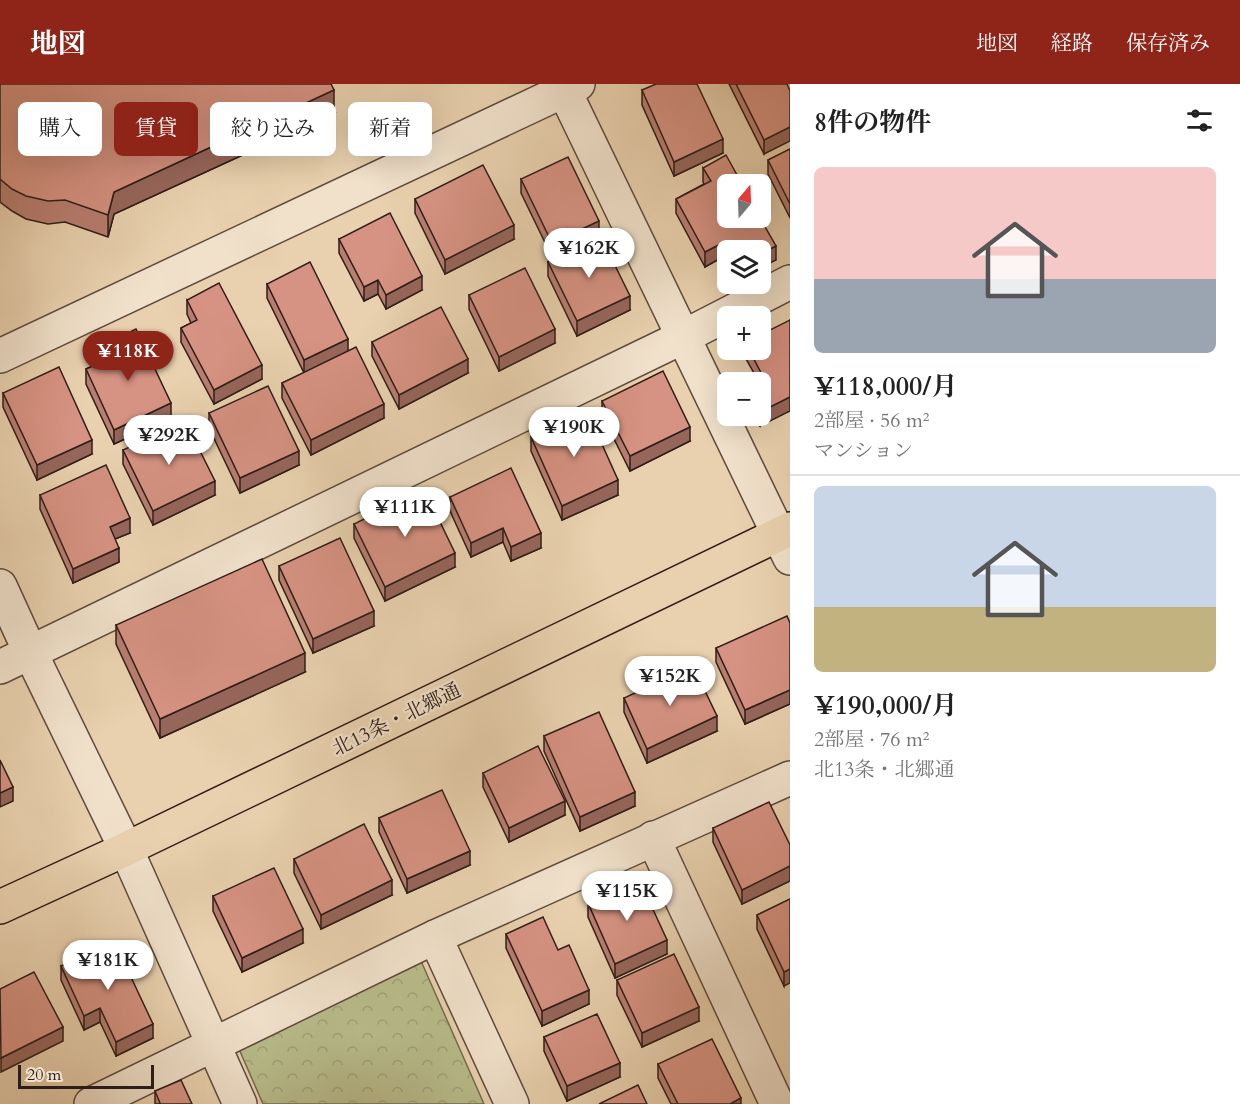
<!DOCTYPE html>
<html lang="ja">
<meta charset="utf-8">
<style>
:root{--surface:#fff;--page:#f2f2f2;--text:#222;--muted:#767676;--line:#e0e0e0;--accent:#8f2418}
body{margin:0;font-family:Cardo,"Noto Serif JP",serif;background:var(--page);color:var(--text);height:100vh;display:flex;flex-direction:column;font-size:22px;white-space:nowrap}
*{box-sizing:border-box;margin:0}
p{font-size:20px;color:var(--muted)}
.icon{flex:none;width:33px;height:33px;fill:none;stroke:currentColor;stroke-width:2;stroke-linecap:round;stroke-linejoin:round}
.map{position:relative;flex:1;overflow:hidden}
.side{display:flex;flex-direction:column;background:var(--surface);width:450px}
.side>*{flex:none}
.top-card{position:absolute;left:18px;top:18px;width:570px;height:54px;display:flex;gap:12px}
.needle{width:39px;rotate:19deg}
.fabs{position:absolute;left:717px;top:90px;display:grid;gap:12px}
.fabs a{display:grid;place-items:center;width:54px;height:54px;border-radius:9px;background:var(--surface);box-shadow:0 6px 24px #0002;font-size:30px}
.scale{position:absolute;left:18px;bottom:15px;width:136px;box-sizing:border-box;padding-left:6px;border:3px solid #2f1e17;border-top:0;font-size:16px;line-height:21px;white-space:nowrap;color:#2f1e17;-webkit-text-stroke:4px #f1e1cb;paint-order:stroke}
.price{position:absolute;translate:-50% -51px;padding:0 14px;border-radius:21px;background:#fff;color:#222;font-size:20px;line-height:39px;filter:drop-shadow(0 2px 3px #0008)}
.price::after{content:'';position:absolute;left:50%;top:36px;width:18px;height:14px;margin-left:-9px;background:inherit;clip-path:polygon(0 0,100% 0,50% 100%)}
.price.on{background:var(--accent);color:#fff}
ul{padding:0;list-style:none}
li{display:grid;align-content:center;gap:12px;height:318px;padding:0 24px}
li+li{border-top:2px solid var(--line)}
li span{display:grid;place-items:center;height:186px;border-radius:9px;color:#555}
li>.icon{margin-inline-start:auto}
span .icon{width:108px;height:108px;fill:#fffc;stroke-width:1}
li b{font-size:26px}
h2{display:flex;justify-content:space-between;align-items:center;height:72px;padding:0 24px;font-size:26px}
.pill{padding:0 21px;border-radius:9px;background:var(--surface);box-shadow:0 6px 24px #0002;font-size:21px;line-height:54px}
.pill.on{background:var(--accent);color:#fff}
header{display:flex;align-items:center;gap:36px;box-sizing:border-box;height:84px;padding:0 30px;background:var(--accent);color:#fff}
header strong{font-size:28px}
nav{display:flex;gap:33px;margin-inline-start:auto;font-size:21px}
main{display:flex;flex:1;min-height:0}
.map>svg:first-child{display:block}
.park{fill:url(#park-crowns);stroke:#746c50;stroke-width:1.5}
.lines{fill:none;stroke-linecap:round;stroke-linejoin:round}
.minor-casing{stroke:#5e4b3d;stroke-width:36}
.major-casing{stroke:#2f1e17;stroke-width:36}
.minor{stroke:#f1e1cb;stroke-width:33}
.major{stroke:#e9d1af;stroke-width:33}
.wall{fill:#b87e70;stroke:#2f1e17;stroke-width:1.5}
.shaded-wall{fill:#96665b;stroke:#2f1e17;stroke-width:1.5}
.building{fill:#d69282;stroke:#2f1e17;stroke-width:1.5}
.labels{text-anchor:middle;stroke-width:4.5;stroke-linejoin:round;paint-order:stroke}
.street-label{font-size:20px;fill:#2f1e17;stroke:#f1e1cb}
</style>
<header>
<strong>地図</strong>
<nav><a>地図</a><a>経路</a><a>保存済み</a></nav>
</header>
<main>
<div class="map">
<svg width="790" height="1020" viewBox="0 0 790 1020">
<defs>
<pattern id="park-crowns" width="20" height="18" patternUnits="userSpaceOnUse" patternTransform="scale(1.5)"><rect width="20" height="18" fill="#b8bb8a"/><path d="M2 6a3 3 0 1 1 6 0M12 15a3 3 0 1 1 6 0" fill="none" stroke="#9ea076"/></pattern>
</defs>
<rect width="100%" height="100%" fill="#e9d1af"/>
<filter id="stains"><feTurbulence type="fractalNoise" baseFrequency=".00333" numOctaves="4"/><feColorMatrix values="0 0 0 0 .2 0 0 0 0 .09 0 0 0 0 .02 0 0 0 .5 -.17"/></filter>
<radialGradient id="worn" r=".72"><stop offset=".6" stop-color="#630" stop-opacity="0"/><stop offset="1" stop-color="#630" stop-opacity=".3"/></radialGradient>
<path class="park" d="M421,877L484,1020H263L239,965Z"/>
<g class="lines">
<g class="minor-casing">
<g id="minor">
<path d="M564,6L790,474"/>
<path d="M0,272L578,0"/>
<path d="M0,502L31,570L126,765L240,1020"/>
<path d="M0,583L683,253L790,198"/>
<path d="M653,754L777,1020"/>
<path d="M435,853L512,1020"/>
<path d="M91,1020L435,853L790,694"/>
</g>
</g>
<g class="major-casing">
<path id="major" d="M0,823L126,765L790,445"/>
</g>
<use href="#minor" class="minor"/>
<use href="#major" class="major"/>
</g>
<g class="wall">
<path d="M0,0L334,29L114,130L108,153L65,138L48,140L26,135L12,127L0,118Z"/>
<path d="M729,0H787L764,70Z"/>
<path d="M642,6L723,69L674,92L642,21Z"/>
<path d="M790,65V134L768,90V76Z"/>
<path d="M703,84L776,176L760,166H728V174L726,171L705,183L676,129V115L704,100L703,98Z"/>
<path d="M521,95L599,151L552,173L521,109Z"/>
<path d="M415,115L514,155L445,190L415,129Z"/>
<path d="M339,155L422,206L386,225L378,210L364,217L339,169Z"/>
<path d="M548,178L630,226L577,252L548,192Z"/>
<path d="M267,200L348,267L384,334L311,371L282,314V299L304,289L267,214Z"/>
<path d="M469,211L555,259L499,287L469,225Z"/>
<path d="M187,216L262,295L214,320L181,258V244L191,239L187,230Z"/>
<path d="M790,236L760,342L754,332H760V298H759L745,273V266H760Z"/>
<path d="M372,258L468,289L399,325L372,272Z"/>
<path d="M107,259L171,334L114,360L86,300V285L108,276L107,273Z"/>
<path d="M3,309L92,370L37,396L3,323Z"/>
<path d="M602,317L690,357L630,387L602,331Z"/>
<path d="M209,329L299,381L240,409L209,344Z"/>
<path d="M531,353L618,411L562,436L531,367Z"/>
<path d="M123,366L215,411L153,441L123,380Z"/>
<path d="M40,411L130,449L115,455L119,478L73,499L40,425Z"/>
<path d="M450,413L541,464L511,477L503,458L471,473L450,427Z"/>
<path d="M354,440L455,483L385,517L354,454Z"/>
<path d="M279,482L374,542L313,569L279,496Z"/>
<path d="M790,539V620L745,640L716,578V564Z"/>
<path d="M116,541L305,588L160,654L116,560Z"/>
<path d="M624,614L717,647L647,679L624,628Z"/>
<path d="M544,652L635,722L580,747L544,667Z"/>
<path d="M483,689L565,731L509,758L483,703Z"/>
<path d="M379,734L470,781L407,809L379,748Z"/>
<path d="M713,744L790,761V797L742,820L713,758Z"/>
<path d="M294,775L392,811L321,845L294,789Z"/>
<path d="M213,812L303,859L242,888L213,827Z"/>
<path d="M790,815L784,902L757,845V831Z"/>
<path d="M588,819L667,870L615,894L588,833Z"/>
<path d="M506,850L558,866L589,920L542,942L506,864Z"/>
<path d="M61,882L153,954L116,972L100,938L84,946L61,896Z"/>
<path d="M617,896L699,937L642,963L617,911Z"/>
<path d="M544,953L620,993L567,1017L544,967Z"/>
<path d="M658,980L741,1020H671L658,994Z"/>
<path d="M155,1007L192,1020H155Z"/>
</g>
<g class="shaded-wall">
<path d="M334,6V29L114,130L108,153V131L114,108Z"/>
<path d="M790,43V57L764,70V56Z"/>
<path d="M723,55V69L674,92V78Z"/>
<path d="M599,137V151L552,173V159Z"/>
<path d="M514,141V155L445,190V176Z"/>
<path d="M726,157V171L705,183V168Z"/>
<path d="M776,162V176L760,184V170Z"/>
<path d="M422,192V206L386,225V211Z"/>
<path d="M378,196V210L364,217V203Z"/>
<path d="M630,212V226L577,252V237Z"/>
<path d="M555,245V259L499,287V273Z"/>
<path d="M348,255V269L304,290V276Z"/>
<path d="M468,275V289L399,325V311Z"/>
<path d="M262,281V295L214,320V306Z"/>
<path d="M790,313V327L760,342V328Z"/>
<path d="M171,319V334L114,360V346Z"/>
<path d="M384,320V334L311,371V356Z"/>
<path d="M690,343V357L630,387V372Z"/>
<path d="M92,356V370L37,396V381Z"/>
<path d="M299,367V381L240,409V394Z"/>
<path d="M618,396V411L562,436V422Z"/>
<path d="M215,397V411L153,441V427Z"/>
<path d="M130,434V449L110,457V443Z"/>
<path d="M503,444V458L471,473V459Z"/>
<path d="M541,449V464L511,477V463Z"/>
<path d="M119,464V478L73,499V485Z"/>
<path d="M455,469V483L385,517V503Z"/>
<path d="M374,527V542L313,569V555Z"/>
<path d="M305,569V588L160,654V635Z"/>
<path d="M790,606V620L745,640V626Z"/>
<path d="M717,632V647L647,679V665Z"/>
<path d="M13,703V717L0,723V709Z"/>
<path d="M635,708V722L580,747V733Z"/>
<path d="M565,717V731L509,758V744Z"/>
<path d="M470,767V781L407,809V795Z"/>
<path d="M790,782V797L742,820V806Z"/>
<path d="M392,796V811L321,845V831Z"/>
<path d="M303,845V859L242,888V874Z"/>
<path d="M667,856V870L615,894V880Z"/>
<path d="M790,885V899L784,902V888Z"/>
<path d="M589,906V920L542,942V927Z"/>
<path d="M699,923V937L642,963V949Z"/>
<path d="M100,924V938L84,946V932Z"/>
<path d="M153,940V954L116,972V958Z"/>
<path d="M63,943V957L1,988V974Z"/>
<path d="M620,979V993L567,1017V1002Z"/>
<path d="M741,1014V1020H730Z"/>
</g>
<g class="building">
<path d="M0,0H331L334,6L114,108L108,131L65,116L48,117L26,112L12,105L0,95Z"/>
<path d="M656,0H697L723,55L674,78L642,6Z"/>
<path d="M736,0H787L790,7V43L764,56Z"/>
<path d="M790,65V120L768,76Z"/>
<path d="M726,71L742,100H728V134H760L776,162L760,170V166H731L726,157L705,168L676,115L711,97L703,84Z"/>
<path d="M568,73L599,137L552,159L521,95Z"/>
<path d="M483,81L514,141L445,176L415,115Z"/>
<path d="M390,129L422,192L386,211L378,196L364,203L339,155Z"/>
<path d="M601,153L630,212L577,237L548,178Z"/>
<path d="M310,178L348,255L304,276L267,200Z"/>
<path d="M525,184L555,245L499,273L469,211Z"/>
<path d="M219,199L262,281L214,306L181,244L197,236L187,216Z"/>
<path d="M441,223L468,275L399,311L372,258Z"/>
<path d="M790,236V313L760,328V301L766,298L749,266H760V251Z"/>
<path d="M136,245L171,319L114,346L86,285L113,273L107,259Z"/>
<path d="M356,263L384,320L311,356L282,299Z"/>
<path d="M59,283L92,356L37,381L3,309Z"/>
<path d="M663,287L690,343L630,372L602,317Z"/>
<path d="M268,302L299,367L240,394L209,329Z"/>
<path d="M587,327L618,396L562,422L531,353Z"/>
<path d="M185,337L215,397L153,427L123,366Z"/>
<path d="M106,381L130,434L110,443L119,464L73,485L40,411Z"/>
<path d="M511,384L541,449L511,463L503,444L471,459L450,413Z"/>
<path d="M424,405L455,469L385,503L354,440Z"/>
<path d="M340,454L374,527L313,555L279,482Z"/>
<path d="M262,475L305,569L160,635L116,541Z"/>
<path d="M787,532L790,539V606L745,626L716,564Z"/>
<path d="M693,582L717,632L647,665L624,614Z"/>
<path d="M599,628L635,708L580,733L544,652Z"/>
<path d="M538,662L565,717L509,744L483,689Z"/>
<path d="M0,676L13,703L0,709Z"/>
<path d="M442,706L470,767L407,795L379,734Z"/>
<path d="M769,718L790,761V782L742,806L713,744Z"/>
<path d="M364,740L392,796L321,831L294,775Z"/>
<path d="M274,784L303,845L242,874L213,812Z"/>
<path d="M639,795L667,856L615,880L588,819Z"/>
<path d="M790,815V885L784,888L757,831Z"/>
<path d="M543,833L558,866L569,861L589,906L542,927L506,850Z"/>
<path d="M114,857L153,940L116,958L100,924L84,932L61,882Z"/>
<path d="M674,870L699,923L642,949L617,896Z"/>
<path d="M34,888L63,943L1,974L0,905Z"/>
<path d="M597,930L620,979L567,1002L544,953Z"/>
<path d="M712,955L741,1014L730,1020H678L658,980Z"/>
<path d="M181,996L192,1020H159L160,1019L155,1007Z"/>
<path d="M638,1001L647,1020H599Z"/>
</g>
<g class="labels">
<g class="street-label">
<text transform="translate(396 635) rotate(-26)" y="7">北13条・北郷通</text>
</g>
</g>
<rect width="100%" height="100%" filter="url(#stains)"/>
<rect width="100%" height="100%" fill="url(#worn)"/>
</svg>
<div class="fabs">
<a><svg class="needle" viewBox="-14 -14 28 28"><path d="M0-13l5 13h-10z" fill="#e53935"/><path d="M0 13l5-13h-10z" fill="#767676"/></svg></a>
<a><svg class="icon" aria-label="layers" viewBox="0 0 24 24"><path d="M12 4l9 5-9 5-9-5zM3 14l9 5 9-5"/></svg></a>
<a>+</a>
<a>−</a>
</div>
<div class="scale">20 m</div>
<b class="price" style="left:589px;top:195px">¥162K</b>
<b class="price on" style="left:128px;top:298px">¥118K</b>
<b class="price" style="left:574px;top:374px">¥190K</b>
<b class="price" style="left:169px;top:382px">¥292K</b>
<b class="price" style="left:405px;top:454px">¥111K</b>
<b class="price" style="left:670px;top:623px">¥152K</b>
<b class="price" style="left:627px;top:838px">¥115K</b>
<b class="price" style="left:108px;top:907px">¥181K</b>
<div class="top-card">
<a class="pill">購入</a>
<a class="pill on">賃貸</a>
<a class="pill">絞り込み</a>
<a class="pill">新着</a>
</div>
</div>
<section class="side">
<h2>8件の物件<svg class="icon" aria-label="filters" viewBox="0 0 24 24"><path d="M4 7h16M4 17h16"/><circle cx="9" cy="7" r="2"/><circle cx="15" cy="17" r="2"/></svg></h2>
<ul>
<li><span style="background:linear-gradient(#f6c9c9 60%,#9aa5b1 0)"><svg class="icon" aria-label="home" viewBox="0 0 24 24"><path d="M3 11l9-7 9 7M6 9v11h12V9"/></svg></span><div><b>¥118,000/月</b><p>2部屋 · 56 m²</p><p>マンション</p></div></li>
<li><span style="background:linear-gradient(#c9d6e8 65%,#c2b280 0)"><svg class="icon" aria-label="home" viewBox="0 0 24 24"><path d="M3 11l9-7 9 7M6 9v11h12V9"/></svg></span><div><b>¥190,000/月</b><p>2部屋 · 76 m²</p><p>北13条・北郷通</p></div></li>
</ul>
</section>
</main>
